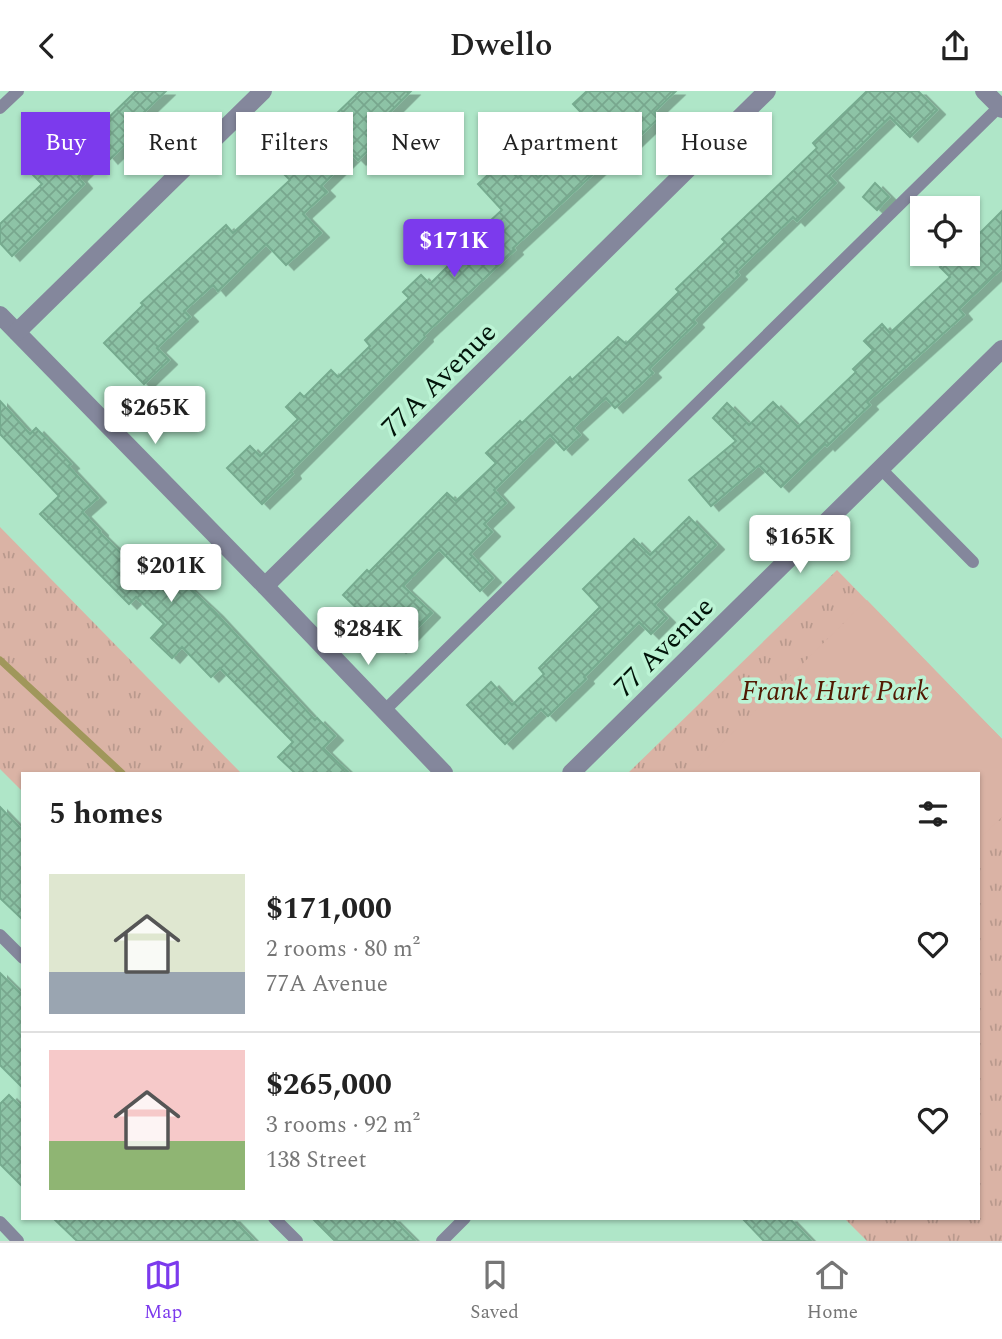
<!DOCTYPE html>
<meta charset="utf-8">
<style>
:root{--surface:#fff;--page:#f6f6f6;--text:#222;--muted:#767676;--line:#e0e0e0;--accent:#7c3aed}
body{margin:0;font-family:Spectral,serif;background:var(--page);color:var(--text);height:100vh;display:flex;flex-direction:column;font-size:26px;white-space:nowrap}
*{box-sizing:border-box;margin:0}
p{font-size:23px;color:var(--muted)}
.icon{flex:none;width:38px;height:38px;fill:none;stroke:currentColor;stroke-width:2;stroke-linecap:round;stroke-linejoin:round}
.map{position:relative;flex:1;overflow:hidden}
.panel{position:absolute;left:21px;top:681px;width:959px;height:448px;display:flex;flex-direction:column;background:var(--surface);border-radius:0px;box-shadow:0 2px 5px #0004}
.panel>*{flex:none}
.hud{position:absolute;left:21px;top:21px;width:961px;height:63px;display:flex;gap:14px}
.fabs{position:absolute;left:910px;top:105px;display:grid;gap:14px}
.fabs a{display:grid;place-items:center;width:70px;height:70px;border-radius:0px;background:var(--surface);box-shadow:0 2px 5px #0004;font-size:35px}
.price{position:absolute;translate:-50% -60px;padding:0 16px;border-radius:7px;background:#fff;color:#222;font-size:23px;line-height:46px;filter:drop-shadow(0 2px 4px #0008)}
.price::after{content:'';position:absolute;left:50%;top:42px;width:21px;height:16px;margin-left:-10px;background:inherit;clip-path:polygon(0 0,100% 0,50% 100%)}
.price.selected{background:var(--accent);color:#fff}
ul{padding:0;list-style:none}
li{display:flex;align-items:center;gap:21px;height:175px;padding:0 28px}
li+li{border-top:2px solid var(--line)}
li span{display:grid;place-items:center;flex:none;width:196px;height:140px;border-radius:0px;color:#555}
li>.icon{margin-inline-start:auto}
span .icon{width:84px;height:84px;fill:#fffc;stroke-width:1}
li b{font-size:30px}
h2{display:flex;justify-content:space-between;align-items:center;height:84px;padding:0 28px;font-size:30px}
.pill{padding:0 24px;border-radius:0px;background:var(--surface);box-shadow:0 2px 5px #0004;font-size:24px;line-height:63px}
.pill.selected{background:var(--accent);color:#fff}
header{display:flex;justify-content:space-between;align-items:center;height:91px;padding:0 28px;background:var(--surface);font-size:32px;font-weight:600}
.dock{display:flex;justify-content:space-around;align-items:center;height:98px;border-top:2px solid var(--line);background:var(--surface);font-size:19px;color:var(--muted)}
.dock a{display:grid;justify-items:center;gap:4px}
.dock .selected{color:var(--accent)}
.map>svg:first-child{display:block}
.grass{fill:url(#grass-tufts)}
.pitch{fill:#dab3a5}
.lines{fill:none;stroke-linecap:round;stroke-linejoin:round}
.stream{stroke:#a0975b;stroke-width:7}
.building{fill:url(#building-cross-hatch);stroke:#76ab8f;stroke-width:2;filter:url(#shadow)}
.service{stroke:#84879c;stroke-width:12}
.minor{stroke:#84879c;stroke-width:18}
.labels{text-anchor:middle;stroke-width:7;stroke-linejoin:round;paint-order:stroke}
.street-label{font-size:28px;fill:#011309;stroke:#bcf4d5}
.park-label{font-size:28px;font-style:italic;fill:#511a03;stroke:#bcf4d5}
</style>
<header><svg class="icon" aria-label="back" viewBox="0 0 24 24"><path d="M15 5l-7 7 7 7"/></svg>Dwello<svg class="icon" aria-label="share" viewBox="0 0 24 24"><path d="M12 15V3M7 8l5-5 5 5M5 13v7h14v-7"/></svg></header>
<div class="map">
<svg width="1002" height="1150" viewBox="0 0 1002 1150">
<defs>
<pattern id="grass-tufts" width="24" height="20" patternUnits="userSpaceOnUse" patternTransform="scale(1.75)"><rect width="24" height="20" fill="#dab3a5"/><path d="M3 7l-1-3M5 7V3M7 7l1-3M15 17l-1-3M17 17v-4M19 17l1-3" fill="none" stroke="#b9998d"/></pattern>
<pattern id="building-cross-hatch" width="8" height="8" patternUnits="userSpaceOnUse" patternTransform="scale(1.75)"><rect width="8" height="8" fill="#8dc3a6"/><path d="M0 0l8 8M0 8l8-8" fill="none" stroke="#78a78e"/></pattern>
<filter id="shadow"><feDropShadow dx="8" dy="4.5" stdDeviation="0" flood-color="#0004"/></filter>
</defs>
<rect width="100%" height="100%" fill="#afe6c8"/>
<g class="grass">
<path d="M0,436L241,682H23V701L0,678Z"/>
<path d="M837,479L1002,648V1150H867L844,1127H978V682H628Z"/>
</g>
<path class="pitch" d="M867,509L1002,648V726L978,749V682H692Z"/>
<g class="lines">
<path class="stream" d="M0,569L122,682"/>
</g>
<g class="building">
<path d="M136,0H166L139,26L147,33L110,68L104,61L78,86L84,93L12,165L0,152V133L42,93L31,82L61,52L71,63Z"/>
<path d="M360,0H411L367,44L376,52L358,69L353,64L321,95L327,101L303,123L321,142L286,174L266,153L218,200L213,194L184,220L190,226L157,257L169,269L144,293L104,252L143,214L141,212L226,134L233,142L290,89L279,78Z"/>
<path d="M587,0H676L654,21L659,27L621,63L618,60L513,157L515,159L424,244L425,246L291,380L293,383L262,413L227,377L250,355L260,365L298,328L286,316L300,302L304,306L331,279L338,286L370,255L365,249L409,207L403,201L421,184L430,193L456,167L453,164L502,119L478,93L502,71L518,87L529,77L538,87L593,34L573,13Z"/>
<path d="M867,0H918L937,19L910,46L890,26L829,85L836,92L797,130L793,126L736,181L739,184L693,229L696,232L649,278L653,282L615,317L606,307L573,337L580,344L564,359L550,344L494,399L506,412L484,433L492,441L470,463L493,487L480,500L439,458L403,495L432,522L398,557L343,504L367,479L369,481L447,402L456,410L496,372L486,362L520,330L522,332L570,286L572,289L618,246L626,253L679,201L676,198L725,151L722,148L817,57L813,52Z"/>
<path d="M875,92L889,106L877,119L863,106Z"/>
<path d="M1002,120V177L959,218L964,224L867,311L870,314L827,355L825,353L781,396L759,374L711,415L689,389L736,350L713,327L727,312L749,334L773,311L798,336L856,281L853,278L873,259L864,250L882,233L890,242L950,186L940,176L954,163H968V133L978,144Z"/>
<path d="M0,310L30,343L36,337L71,373L68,375L98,407L82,421L100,440L99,441L132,473L149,455L168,473L166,475L215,521L315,629L317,627L335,645L323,657L349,682H295L278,666L293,651L220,577L211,586L182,556L172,567L151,547L164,533L136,506L129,513L40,423L59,405L0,343Z"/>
<path d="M689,426L716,454L654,514L667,527L651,543L639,531L584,586L586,588L548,625L541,618L505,653L467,614L491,591L512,614L544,583L539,577L600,516L583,498L634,448L650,464Z"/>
<path d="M0,716L23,740V829L0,807Z"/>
<path d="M0,882L23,905V997L0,974Z"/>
<path d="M9,1004L23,1018V1096L0,1073V1013Z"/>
<path d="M53,1127H232L254,1150H77Z"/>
<path d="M312,1127H392L415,1150H335Z"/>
<path d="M742,1127H789L811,1150H764Z"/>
</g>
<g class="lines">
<g class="service">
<path d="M0,17L18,0"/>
<path d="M880,377L973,471"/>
<path d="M384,620L999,16"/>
<path d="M0,844L23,867"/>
<path d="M274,1127L297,1150"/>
<path d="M0,1131L18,1150"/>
<path d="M442,1150L465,1127"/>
</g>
<g class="minor">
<path d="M984,0L1002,18"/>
<path d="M0,224L265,495L444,682"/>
<path d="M17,241L263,0"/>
<path d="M265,495L767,0"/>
<path d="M571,682L1002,258"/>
</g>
</g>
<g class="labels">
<g class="street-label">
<text transform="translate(438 288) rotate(-45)" y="10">77A Avenue</text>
<text transform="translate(663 555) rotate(-45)" y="10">77 Avenue</text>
</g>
<g class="park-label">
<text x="835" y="609">Frank Hurt Park</text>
</g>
</g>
</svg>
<div class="fabs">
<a><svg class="icon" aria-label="locate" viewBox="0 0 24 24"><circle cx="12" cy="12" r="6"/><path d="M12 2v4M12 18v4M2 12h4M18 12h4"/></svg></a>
</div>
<b class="price selected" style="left:454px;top:188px">$171K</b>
<b class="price" style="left:155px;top:355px">$265K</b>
<b class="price" style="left:800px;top:484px">$165K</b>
<b class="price" style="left:171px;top:513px">$201K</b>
<b class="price" style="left:368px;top:576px">$284K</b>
<div class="hud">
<a class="pill selected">Buy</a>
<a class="pill">Rent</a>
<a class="pill">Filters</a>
<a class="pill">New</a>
<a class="pill">Apartment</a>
<a class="pill">House</a>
</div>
<section class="panel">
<h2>5 homes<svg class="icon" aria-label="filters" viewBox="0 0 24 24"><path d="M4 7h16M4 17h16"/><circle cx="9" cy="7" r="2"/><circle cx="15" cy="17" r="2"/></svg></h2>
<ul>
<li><span style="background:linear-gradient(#dfe7d0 70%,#9aa5b1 0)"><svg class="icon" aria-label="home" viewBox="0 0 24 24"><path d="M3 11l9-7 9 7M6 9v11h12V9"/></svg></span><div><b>$171,000</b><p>2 rooms · 80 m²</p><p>77A Avenue</p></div><svg class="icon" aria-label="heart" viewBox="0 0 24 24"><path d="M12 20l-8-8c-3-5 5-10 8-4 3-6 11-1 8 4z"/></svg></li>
<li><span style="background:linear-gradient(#f6c9c9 65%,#8fb573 0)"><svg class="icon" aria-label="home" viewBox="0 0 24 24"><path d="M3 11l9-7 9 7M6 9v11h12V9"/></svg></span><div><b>$265,000</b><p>3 rooms · 92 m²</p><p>138 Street</p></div><svg class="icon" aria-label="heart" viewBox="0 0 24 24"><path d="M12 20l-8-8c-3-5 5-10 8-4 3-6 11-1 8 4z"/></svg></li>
</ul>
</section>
</div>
<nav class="dock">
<a class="selected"><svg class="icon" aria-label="map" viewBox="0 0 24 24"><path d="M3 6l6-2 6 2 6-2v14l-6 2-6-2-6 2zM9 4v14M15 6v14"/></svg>Map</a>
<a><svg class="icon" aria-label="saved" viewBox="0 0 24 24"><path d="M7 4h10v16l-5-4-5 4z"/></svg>Saved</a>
<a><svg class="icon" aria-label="home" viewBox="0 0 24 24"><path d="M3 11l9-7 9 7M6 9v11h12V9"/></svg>Home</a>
</nav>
